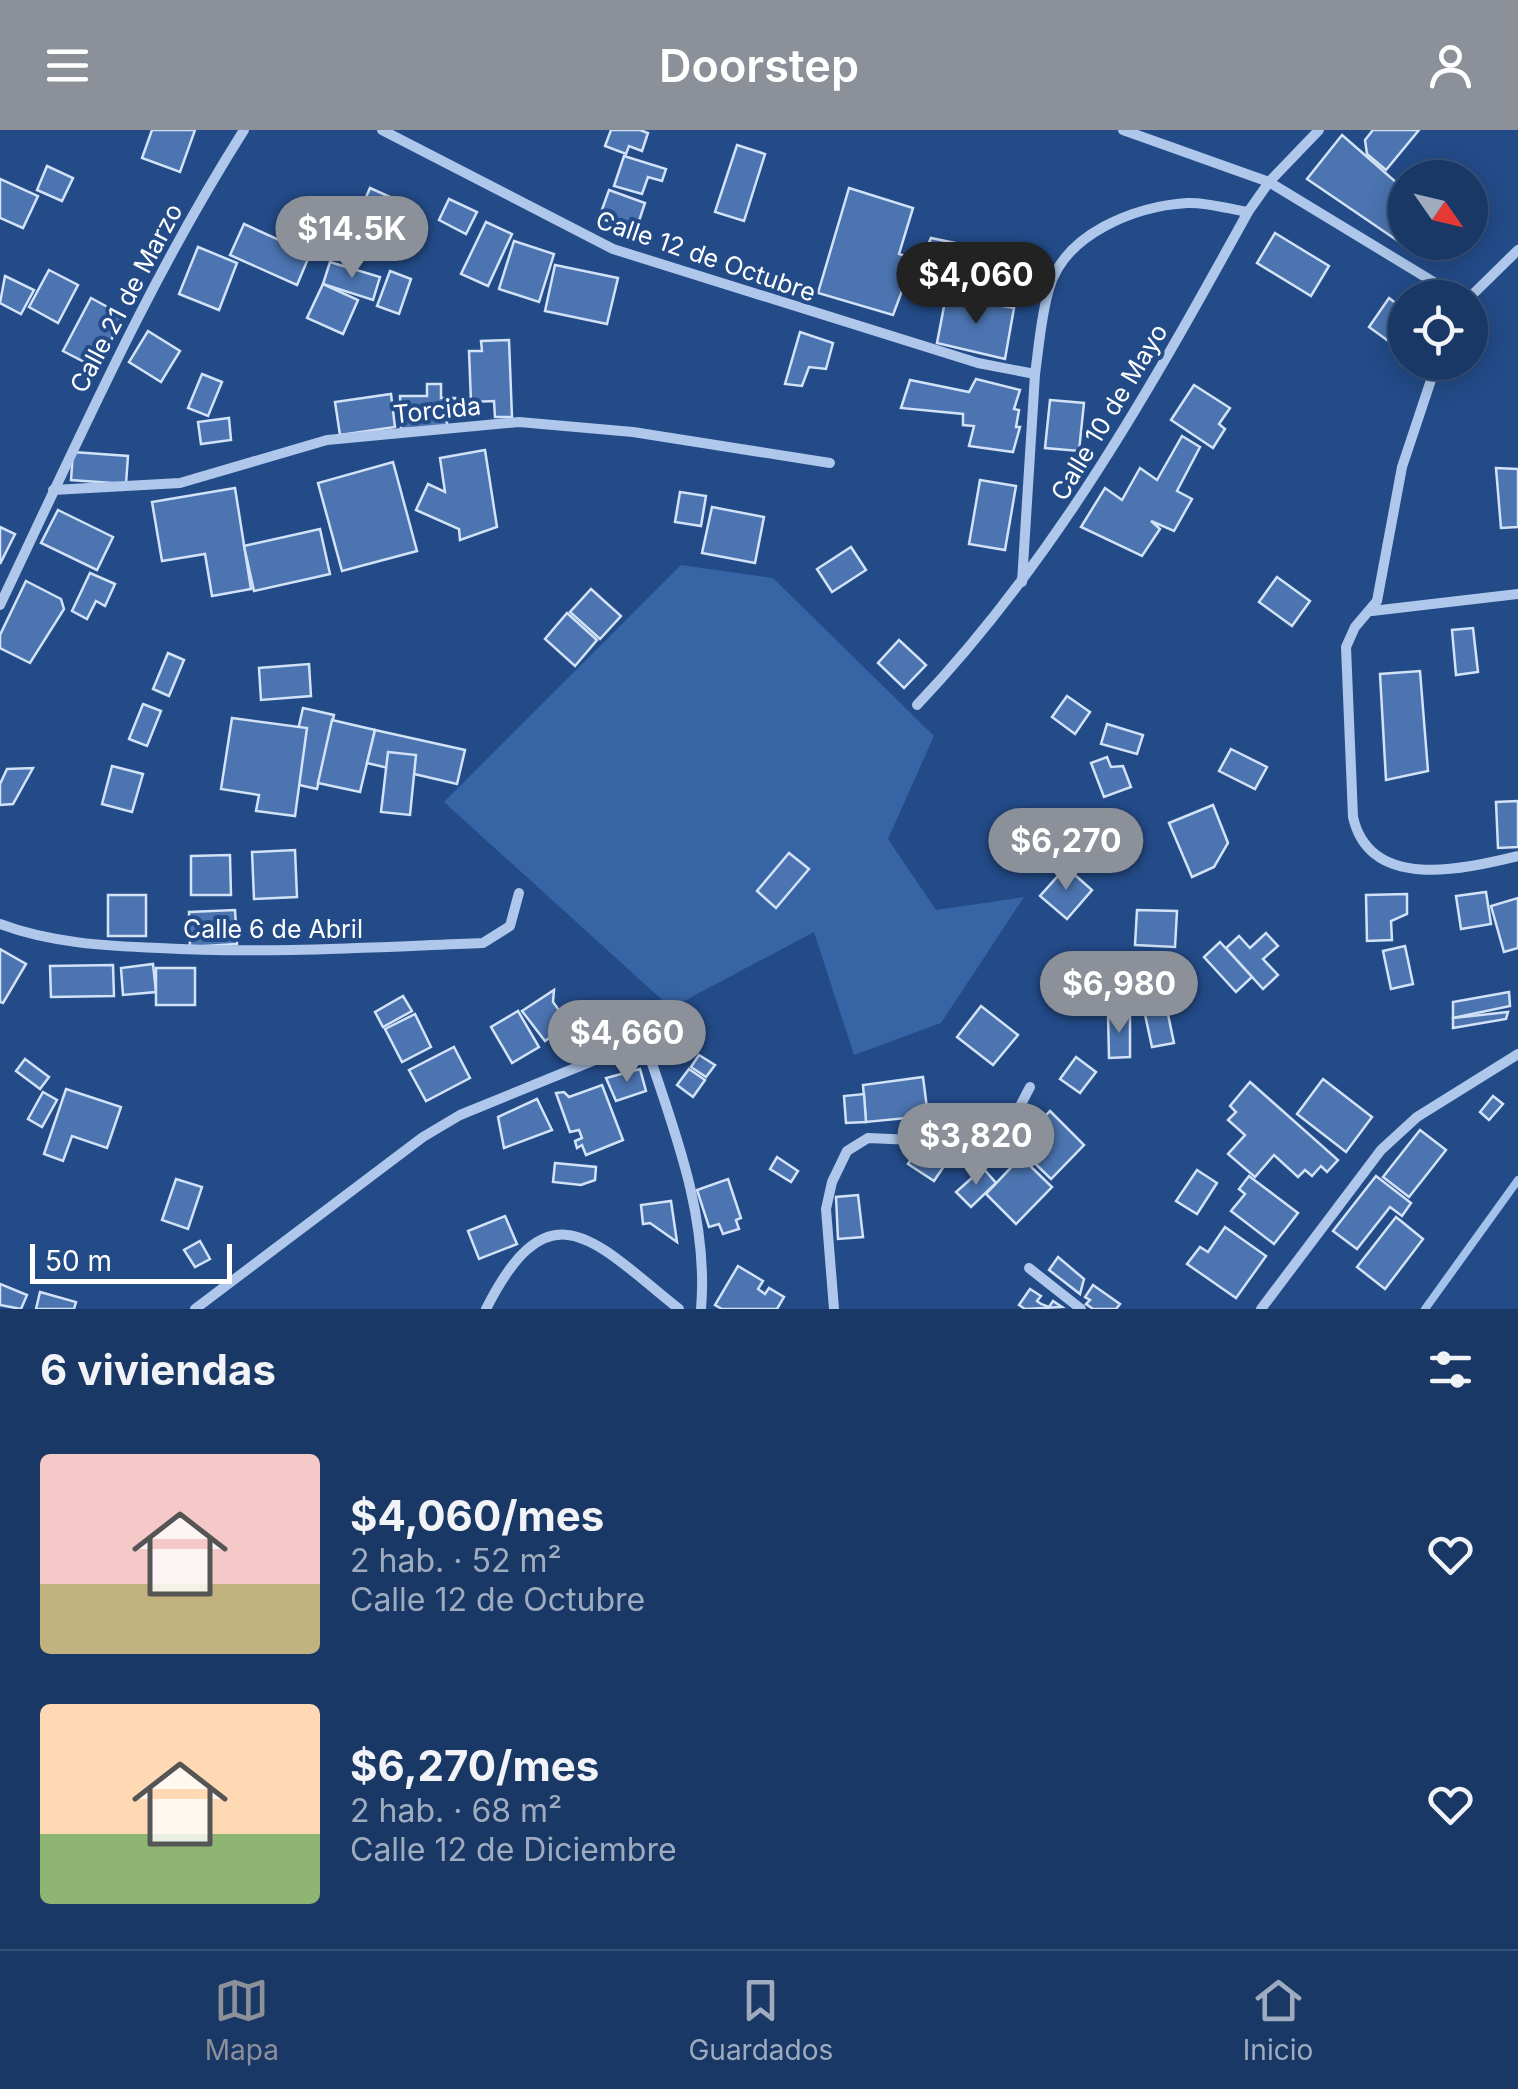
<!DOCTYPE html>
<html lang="es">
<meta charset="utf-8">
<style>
:root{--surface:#1a3866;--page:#27436f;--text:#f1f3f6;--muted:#9facbf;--line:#38527a;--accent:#8c9099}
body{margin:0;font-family:Inter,sans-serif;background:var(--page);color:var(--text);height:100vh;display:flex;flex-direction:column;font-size:38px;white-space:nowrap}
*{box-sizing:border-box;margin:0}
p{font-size:32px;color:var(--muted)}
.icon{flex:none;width:55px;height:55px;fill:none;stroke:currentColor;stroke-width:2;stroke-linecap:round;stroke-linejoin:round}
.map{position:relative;height:1179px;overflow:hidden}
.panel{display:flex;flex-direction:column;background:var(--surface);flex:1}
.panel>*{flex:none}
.needle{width:65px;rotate:124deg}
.controls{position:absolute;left:1388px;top:30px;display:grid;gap:20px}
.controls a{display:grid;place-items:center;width:100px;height:100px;border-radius:50%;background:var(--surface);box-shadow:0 5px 25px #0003,0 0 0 2px var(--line);font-size:50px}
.scale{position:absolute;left:30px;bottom:25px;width:202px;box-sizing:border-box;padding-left:10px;border:5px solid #fff;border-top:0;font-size:28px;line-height:35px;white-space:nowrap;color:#fff;-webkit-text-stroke:8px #234b88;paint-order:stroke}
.price{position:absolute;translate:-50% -85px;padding:0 22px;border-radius:35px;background:var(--accent);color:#fff;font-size:32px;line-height:65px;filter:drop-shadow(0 2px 5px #0008)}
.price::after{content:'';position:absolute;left:50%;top:60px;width:30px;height:22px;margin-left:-15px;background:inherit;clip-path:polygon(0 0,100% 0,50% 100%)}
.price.selected{background:#222;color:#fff}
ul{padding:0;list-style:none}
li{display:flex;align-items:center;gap:30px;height:250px;padding:0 40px}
li span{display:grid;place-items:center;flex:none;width:280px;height:200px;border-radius:10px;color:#555}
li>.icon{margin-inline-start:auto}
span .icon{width:120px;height:120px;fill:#fffc;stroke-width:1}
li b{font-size:42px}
h2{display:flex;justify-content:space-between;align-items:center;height:120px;padding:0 40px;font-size:42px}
header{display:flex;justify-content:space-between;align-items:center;height:130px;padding:0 40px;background:var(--accent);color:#fff;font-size:45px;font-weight:600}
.tabs{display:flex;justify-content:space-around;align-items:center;height:140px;border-top:2px solid var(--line);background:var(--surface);font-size:28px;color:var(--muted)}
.tabs a{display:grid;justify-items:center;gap:5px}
.tabs .selected{color:var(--accent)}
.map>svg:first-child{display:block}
.grass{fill:#3764a5}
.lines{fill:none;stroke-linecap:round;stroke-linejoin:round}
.stream{stroke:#a2c1eb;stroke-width:8}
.building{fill:#4b74b0;stroke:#d2e2f7;stroke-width:2.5}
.street{stroke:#aec7ea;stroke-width:10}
.labels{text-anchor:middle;stroke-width:8;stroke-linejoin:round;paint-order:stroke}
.street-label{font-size:25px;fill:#fff;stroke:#234b88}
</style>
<header><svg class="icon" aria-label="menu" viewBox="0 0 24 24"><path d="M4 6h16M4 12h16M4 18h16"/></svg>Doorstep<svg class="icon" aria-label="person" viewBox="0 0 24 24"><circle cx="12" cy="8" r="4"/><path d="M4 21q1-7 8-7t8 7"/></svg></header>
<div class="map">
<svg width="1518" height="1179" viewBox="0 0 1518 1179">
<rect width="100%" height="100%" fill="#234b88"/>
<path class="grass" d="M681,435L773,448L934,606L888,709L936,780L1024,767L941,893L854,925L814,802L671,878L444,672Z"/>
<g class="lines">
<path class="stream" d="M1425,1179L1518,1050"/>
</g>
<g class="building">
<path d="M152,0H195L180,42L142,28Z"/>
<path d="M611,0H640L648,3L642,21L629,16L626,24L605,16Z"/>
<path d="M1373,0H1419L1386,40L1367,24L1365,10Z"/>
<path d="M1342,5L1405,60L1401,113L1307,49Z"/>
<path d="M737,15L765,24L744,91L715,82Z"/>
<path d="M624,26L666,39L662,51L648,47L642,64L614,56Z"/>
<path d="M47,36L73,48L62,71L37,60Z"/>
<path d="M0,49L38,66L23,98L0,88Z"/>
<path d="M370,58L410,76L390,123L349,106Z"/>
<path d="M849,58L913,78L899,124L914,129L893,185L818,163Z"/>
<path d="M609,60L645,73L636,100L599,88Z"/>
<path d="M449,69L477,82L466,104L439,90Z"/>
<path d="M486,92L512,104L488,156L461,144Z"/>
<path d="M244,94L310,124L297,155L230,125Z"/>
<path d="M1275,103L1329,136L1311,166L1257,133Z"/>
<path d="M931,108L989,120L969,170L912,151Z"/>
<path d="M514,111L554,124L539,172L499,159Z"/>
<path d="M198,117L237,133L219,180L179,164Z"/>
<path d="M330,132L380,147L373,170L323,154Z"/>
<path d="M555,135L618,148L607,194L545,181Z"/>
<path d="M49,140L78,155L58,193L29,177Z"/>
<path d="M390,141L411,149L399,184L377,176Z"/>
<path d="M5,146L34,160L21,184L0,173Z"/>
<path d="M323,154L358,170L343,204L307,188Z"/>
<path d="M946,166L1014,178L1005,229L937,213Z"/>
<path d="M91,168L124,186L96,238L63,221Z"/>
<path d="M1389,168L1405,180V223L1369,197Z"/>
<path d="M148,201L180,221L161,252L129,232Z"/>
<path d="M800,202L833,213L826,239L809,237L802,256L785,254Z"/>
<path d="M509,210L512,287H495L494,271L471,272L469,221H482L481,211Z"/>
<path d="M202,244L222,252L208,286L188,278Z"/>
<path d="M976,249L1020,260L1014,279L1019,280L1016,297H1020L1013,322L969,316L974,296L963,295V284L901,278L910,250L969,262Z"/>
<path d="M427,254H441V268H455V275L447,278V297L401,299L400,266H427Z"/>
<path d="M1194,255L1230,278L1219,294L1225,299L1213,318L1171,290Z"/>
<path d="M391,264L395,297L340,305L335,272Z"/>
<path d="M1050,270L1084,273L1079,321L1045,318Z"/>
<path d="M229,288L231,310L201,314L198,292Z"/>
<path d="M1182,306L1200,317L1177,361L1192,369L1174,401L1151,391L1160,399L1142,426L1081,397L1105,358L1122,370L1140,338L1157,350Z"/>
<path d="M485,320L497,397L460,410L459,399L416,380L428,354L445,362L440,328Z"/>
<path d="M73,322L128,326L126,354L71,350Z"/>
<path d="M393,332L417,421L342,441L318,353Z"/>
<path d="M1496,338L1518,339V397L1501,398Z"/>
<path d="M980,350L1016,356L1005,420L969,414Z"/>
<path d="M235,358L251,459L212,466L205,424L162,431L152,372Z"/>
<path d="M680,362L706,366L701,396L675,392Z"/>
<path d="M712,377L764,387L755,433L702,423Z"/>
<path d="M58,380L113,407L97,440L41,413Z"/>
<path d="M0,397L15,404L0,434Z"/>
<path d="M320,399L330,444L254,461L244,416Z"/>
<path d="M851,417L866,440L832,462L817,439Z"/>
<path d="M90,443L115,454L105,476L96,471L87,489L72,481Z"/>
<path d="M1277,447L1310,471L1292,496L1259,472Z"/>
<path d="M26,451L61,469L64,479L30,533L0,518V505Z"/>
<path d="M591,459L621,486L600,509L570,482Z"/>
<path d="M567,483L597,510L575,536L545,509Z"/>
<path d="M1473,498L1478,542L1456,545L1452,500Z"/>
<path d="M899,510L926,535L904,558L878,533Z"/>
<path d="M168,523L184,530L169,566L153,559Z"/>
<path d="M309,534L311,566L261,570L259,538Z"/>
<path d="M1420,541L1428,641L1386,650L1380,544Z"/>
<path d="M1067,566L1090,582L1075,604L1052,587Z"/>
<path d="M143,574L161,581L147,616L129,609Z"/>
<path d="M303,578L334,585L317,659L286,652Z"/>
<path d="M232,588L307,598L295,686L256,681L259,665L221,659Z"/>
<path d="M332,590L375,600L360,662L318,653Z"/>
<path d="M1107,594L1143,605L1137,624L1101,614Z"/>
<path d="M375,600L465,620L457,654L367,633Z"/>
<path d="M1231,619L1267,637L1255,659L1219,641Z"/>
<path d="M388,622L416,625L410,685L381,682Z"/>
<path d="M1107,627L1111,637L1123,636L1131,657L1104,667L1091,633Z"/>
<path d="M112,636L143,644L132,682L102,674Z"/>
<path d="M33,638L13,674L0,675V654L7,639Z"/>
<path d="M1518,671V717L1498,718L1496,672Z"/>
<path d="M1213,675L1228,713L1214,737L1192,747L1169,693Z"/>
<path d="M1085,680L1106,701L1085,720L1065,699Z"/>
<path d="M295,720L297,767L254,769L252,722Z"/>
<path d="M789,723L809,739L776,778L757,761Z"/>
<path d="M230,725L231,765H191V726Z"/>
<path d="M1066,737L1092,760L1067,789L1040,766Z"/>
<path d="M1486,762L1491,794L1461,799L1456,766Z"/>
<path d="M1407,764V784L1391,791L1392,810L1367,811L1366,765Z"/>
<rect x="108" y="765" width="38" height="41"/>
<path d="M1518,768V818L1504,822L1491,776Z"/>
<path d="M235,780L237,814L190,817L189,782Z"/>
<path d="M1137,780L1177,781L1175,817L1135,815Z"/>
<path d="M1266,803L1278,816L1263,829L1278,845L1263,859L1226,818L1239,806L1250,818Z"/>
<path d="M1220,812L1252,847L1236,862L1204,827Z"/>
<path d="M1405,816L1413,854L1391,859L1383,821Z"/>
<path d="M0,819L26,834L3,873L0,872Z"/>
<path d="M153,834L156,862L123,865L121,838Z"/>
<path d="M113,835L114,866L51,867L50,836Z"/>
<rect x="156" y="838" width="39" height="37"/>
<path d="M554,860L553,872L569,894L545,911L522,881Z"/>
<path d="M1509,862L1510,876L1453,888V872Z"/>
<path d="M403,866L412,881L383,897L375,882Z"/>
<path d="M1166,875L1174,913L1152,917L1144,880Z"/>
<path d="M981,876L1018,905L993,935L957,907Z"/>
<path d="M518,881L539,917L512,933L491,897Z"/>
<path d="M1508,882L1506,889L1453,898V888Z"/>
<path d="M415,884L431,917L402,932L385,899Z"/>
<path d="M1108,884H1130V927L1109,928Z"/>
<path d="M454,917L470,948L426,971L409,940Z"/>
<path d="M699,925L715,935L706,947L691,937Z"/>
<path d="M1076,927L1096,942L1080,963L1060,949Z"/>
<path d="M25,929L49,947L40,959L16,941Z"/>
<path d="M640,939L646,961L616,971L606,948Z"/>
<path d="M689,939L705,950L693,967L677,955Z"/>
<path d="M923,947L928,986L866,992L863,955Z"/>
<path d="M1323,949L1372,987L1346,1022L1297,984Z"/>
<path d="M1250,952L1338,1030L1327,1042L1321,1036L1312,1046L1305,1040L1298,1047L1274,1025L1255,1047L1228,1024L1245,1005L1228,990L1236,982L1230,976Z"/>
<path d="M602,955L623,1010L586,1025L582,1015L577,1018L575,1011L582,1008L579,1000L570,1002L556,963L564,962L569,967Z"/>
<path d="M66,959L121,977L107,1018L72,1006L63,1031L44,1024Z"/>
<path d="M43,962L57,970L42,997L28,989Z"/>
<path d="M864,964L866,992L846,993L844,966Z"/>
<path d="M1493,966L1503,974L1489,990L1480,982Z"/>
<path d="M537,969L552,1000L504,1018L498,987Z"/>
<path d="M1050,981L1084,1015L1051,1049L1017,1016Z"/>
<path d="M1420,1000L1446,1020L1409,1067L1383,1047Z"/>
<path d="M918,1019L944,1036L934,1051L908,1034Z"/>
<path d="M777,1027L798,1041L791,1052L770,1039Z"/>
<path d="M1021,1027L1052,1057L1016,1094L986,1064Z"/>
<path d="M555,1033L596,1037L595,1050L581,1055L553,1052Z"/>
<path d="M983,1038L996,1053L971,1077L956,1062Z"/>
<path d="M1197,1040L1217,1053L1197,1084L1176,1071Z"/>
<path d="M1249,1046L1298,1083L1274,1114L1231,1081L1245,1064L1239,1059Z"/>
<path d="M1376,1046L1411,1073L1402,1086L1390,1077L1357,1119L1333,1101Z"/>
<path d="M176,1049L202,1057L188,1099L162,1090Z"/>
<path d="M728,1049L741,1088L736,1090L739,1099L723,1104L719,1094L709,1097L697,1060Z"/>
<path d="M858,1065L863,1107L838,1109L836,1067Z"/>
<path d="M671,1071L677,1112L650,1093L643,1094L641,1075Z"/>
<path d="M505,1086L517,1114L479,1129L468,1101Z"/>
<path d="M1396,1087L1423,1109L1385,1159L1357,1137Z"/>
<path d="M1225,1097L1266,1126L1236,1168L1187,1134L1200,1117L1208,1122Z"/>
<path d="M200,1111L210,1129L195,1137L184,1120Z"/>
<path d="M1058,1127L1084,1149L1080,1164L1049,1140Z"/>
<path d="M738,1136L763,1151L758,1159L765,1164L769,1158L784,1167L777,1179H722L715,1175Z"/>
<path d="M0,1154L27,1165L21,1179L0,1175Z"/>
<path d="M1093,1155L1120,1174L1116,1179H1093L1086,1174L1090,1170L1085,1167Z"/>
<path d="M1030,1159L1041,1166L1037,1171L1041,1174L1049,1177L1053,1171L1062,1177L1025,1179L1019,1175Z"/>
<path d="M40,1162L76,1172L74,1179H36Z"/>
</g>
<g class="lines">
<g class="street">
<path d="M382,0L613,119L978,233L1035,244C1039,216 1041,186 1049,159C1064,104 1135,76 1187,73C1206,72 1229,79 1248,82"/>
<path d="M1123,0L1269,52L1460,168"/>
<path d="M1469,168L1518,120"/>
<path d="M1437,232L1402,337L1377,471L1355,497L1346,517L1353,687C1370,762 1464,739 1518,726"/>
<path d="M53,360L180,353L327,310L519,292L633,302L830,333"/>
<path d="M1022,452L1035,244"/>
<path d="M0,475C77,314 148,151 244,0"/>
<path d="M1372,481L1518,464"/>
<path d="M917,575C1055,430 1152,256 1248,82L1269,52L1319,0"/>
<path d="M0,794C50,813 106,816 159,818C267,824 375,817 483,813L510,796L519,763"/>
<path d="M1029,1138L1081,1179"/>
<path d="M195,1179L423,1007L460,985L644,910C673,997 709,1086 701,1179"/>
<path d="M486,1179C550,1052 595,1112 679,1179"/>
<path d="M834,1179L826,1079L832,1052L847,1021L868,1008L983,1013L1007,1001L1030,957"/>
<path d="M1261,1179L1381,1020L1417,987L1518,924"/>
</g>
</g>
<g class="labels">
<g class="street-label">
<text transform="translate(706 126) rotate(19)" y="9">Calle 12 de Octubre</text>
<text transform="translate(126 168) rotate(-62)" y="9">Calle 21 de Marzo</text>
<text transform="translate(437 280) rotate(-6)" y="9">Torcida</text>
<text transform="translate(1109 282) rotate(-59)" y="9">Calle 10 de Mayo</text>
<text x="273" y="808">Calle 6 de Abril</text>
</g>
</g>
</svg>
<div class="controls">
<a><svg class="needle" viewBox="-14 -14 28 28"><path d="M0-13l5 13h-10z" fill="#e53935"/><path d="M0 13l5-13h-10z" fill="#9facbf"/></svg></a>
<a><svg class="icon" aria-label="locate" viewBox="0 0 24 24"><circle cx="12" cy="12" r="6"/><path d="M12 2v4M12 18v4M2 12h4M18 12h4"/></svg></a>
</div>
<div class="scale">50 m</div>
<b class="price" style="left:352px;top:151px">$14.5K</b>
<b class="price selected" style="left:976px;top:197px">$4,060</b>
<b class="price" style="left:1066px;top:763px">$6,270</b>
<b class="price" style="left:1119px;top:906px">$6,980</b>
<b class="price" style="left:627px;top:955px">$4,660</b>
<b class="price" style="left:976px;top:1058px">$3,820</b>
</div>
<section class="panel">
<h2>6 viviendas<svg class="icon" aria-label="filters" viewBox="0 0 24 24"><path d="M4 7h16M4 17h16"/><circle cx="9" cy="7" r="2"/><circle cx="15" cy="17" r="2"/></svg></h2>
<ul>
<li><span style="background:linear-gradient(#f6c9c9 65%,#c2b280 0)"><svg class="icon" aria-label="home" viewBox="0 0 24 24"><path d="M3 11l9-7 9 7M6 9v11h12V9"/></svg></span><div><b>$4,060/mes</b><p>2 hab. · 52 m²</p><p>Calle 12 de Octubre</p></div><svg class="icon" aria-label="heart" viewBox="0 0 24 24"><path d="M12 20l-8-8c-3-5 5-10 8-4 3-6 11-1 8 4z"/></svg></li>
<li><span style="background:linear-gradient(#ffd9b3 65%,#8fb573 0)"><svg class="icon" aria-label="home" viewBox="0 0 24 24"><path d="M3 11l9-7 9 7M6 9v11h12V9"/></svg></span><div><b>$6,270/mes</b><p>2 hab. · 68 m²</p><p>Calle 12 de Diciembre</p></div><svg class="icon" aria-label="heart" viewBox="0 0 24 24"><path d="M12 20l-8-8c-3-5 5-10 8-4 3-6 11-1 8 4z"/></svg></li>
</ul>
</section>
<nav class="tabs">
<a class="selected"><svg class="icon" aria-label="map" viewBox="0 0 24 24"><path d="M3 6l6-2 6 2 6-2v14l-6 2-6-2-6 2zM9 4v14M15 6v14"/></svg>Mapa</a>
<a><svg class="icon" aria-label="saved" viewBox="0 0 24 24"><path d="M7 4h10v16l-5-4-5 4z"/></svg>Guardados</a>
<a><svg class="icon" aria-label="home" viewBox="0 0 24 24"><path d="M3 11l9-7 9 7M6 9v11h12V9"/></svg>Inicio</a>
</nav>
